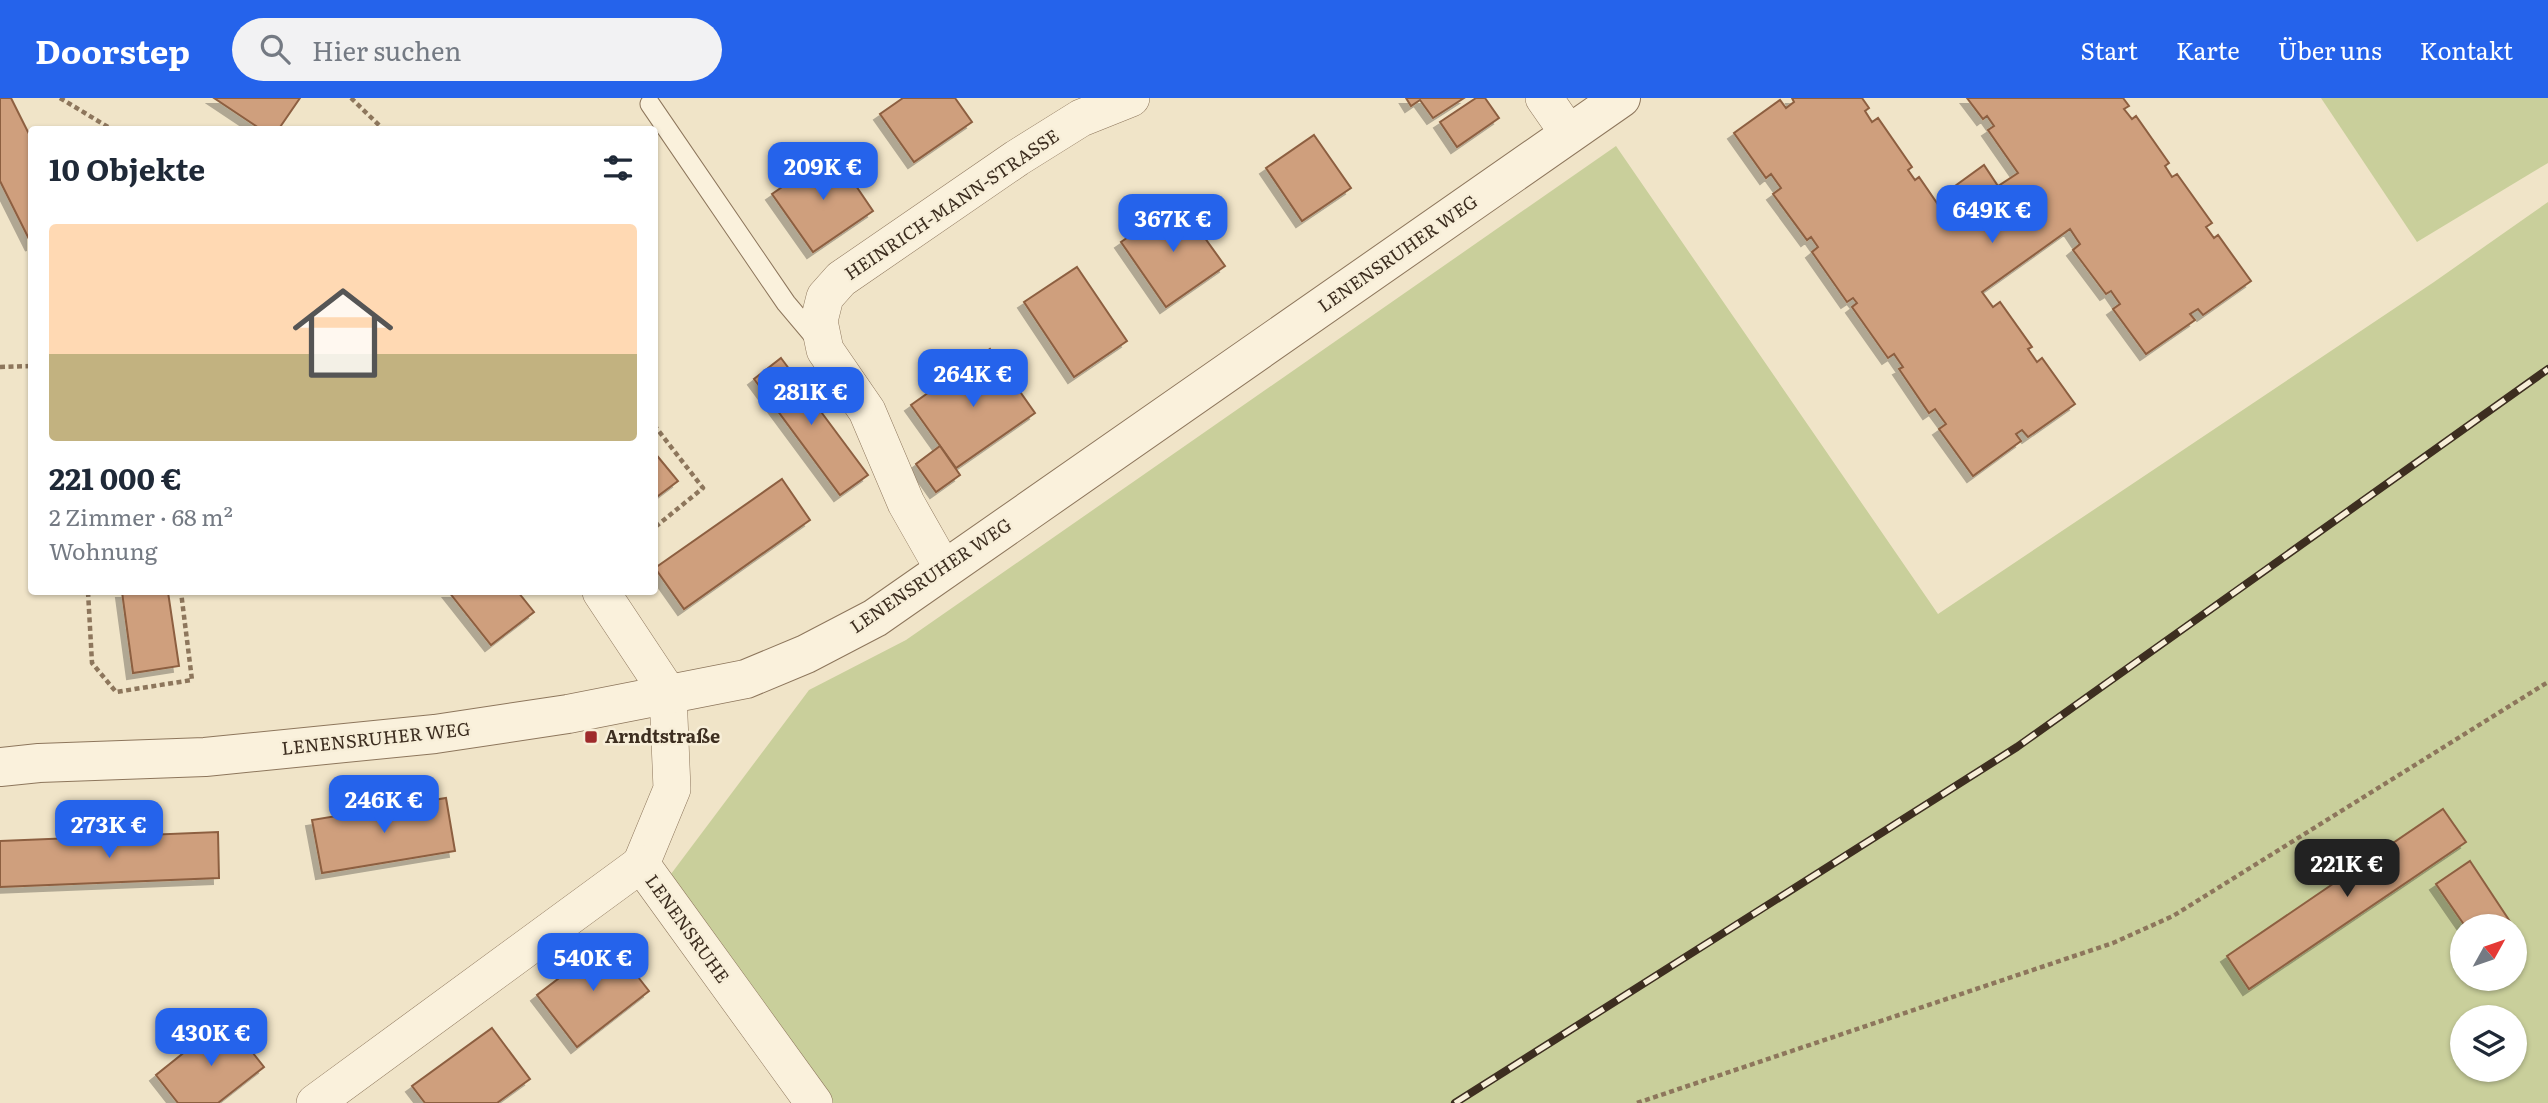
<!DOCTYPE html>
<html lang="de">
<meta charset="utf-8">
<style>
:root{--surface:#fff;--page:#f2f2f3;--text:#1f2937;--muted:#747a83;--accent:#2563eb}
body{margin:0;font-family:Literata,serif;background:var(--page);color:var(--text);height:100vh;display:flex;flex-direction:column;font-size:26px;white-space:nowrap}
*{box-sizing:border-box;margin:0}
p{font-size:23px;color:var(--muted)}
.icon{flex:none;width:38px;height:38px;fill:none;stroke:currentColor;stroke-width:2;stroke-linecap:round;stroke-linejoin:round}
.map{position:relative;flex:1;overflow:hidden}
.drawer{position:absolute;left:28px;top:28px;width:630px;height:469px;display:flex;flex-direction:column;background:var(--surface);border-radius:7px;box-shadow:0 2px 5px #0004}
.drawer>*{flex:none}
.needle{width:46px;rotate:50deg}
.fabs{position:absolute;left:2450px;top:816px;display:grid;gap:14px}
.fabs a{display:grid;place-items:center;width:77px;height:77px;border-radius:50%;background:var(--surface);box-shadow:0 2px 5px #0004;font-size:35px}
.price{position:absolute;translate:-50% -60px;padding:0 16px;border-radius:14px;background:var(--accent);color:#fff;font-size:23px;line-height:46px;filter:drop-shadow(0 2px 4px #0008)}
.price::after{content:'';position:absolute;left:50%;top:42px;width:21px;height:16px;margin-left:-10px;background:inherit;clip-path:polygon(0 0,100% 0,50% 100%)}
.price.selected{background:#222;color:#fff}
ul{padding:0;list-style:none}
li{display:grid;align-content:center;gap:14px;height:371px;padding:0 21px}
li span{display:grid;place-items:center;height:217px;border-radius:7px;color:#555}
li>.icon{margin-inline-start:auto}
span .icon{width:126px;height:126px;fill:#fffc;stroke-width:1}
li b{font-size:30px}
h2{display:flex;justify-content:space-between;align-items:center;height:84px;padding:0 21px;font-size:30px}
header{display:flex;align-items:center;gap:42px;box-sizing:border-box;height:98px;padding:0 35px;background:var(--accent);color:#fff}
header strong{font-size:33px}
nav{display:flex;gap:38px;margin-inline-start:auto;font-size:24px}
.search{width:490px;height:63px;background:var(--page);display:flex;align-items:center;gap:18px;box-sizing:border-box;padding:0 24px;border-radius:38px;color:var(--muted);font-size:26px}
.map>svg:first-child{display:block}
.green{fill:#c9cf9b;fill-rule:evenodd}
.building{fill:#cf9f7d;stroke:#8d5f41;stroke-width:2;filter:url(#shadow)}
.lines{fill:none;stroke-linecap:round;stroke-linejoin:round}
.service-casing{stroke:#8d765c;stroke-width:21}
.minor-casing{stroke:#8d765c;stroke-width:38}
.tertiary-casing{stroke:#8d765c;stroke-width:40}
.path{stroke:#8d765c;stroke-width:4.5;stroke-dasharray:5 3.5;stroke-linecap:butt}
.service{stroke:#faf1dc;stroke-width:19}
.minor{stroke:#faf1dc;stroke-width:37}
.tertiary{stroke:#faf1dc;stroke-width:38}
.rail-casing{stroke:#3d2e20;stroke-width:8}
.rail{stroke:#f7eed8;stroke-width:5;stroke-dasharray:16;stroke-linecap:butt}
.poi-dot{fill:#9e2a2b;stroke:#f7eed8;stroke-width:2.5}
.labels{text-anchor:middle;stroke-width:5;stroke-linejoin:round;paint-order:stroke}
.street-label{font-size:18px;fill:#3d2e20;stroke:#f7eed8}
.poi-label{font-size:18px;font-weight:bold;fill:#3d2e20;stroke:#f7eed8;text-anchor:start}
</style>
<header>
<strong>Doorstep</strong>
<div class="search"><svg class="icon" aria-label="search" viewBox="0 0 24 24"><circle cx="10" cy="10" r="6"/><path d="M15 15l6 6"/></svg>Hier suchen</div>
<nav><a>Start</a><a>Karte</a><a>Über uns</a><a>Kontakt</a></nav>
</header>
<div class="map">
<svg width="2548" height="1005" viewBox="0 0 2548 1005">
<defs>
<filter id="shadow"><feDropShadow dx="-6" dy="6" stdDeviation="0" flood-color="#0004"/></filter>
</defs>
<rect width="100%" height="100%" fill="#f0e4c8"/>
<g class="green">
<path d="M2321,0H2548V65L2417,144Z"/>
<path d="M1616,48L1938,516L2434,184L2548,104V1005H825L668,780L809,592L906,542ZM2462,828H2515V880H2462ZM2462,919H2515V971H2462Z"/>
</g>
<g class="building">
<path d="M0,0H11L32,42V147L0,83Z"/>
<path d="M214,0H300L278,32H262Z"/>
<path d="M903,0H955L972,24L914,64L880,16Z"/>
<path d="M1406,0H1464L1433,20L1420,2L1411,8Z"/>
<path d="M1476,0H1485L1499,20L1457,49L1440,24Z"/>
<path d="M1792,0H1862L1869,10L1865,13L1872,24L1878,20L1912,69L1908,72L1915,82L1919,79L1948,121L1968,107L1955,88L1984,67L1998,88L2018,75L1988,32L1994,28L1987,18L1983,21L1967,0H2123L2129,8L2124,11L2132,21L2136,18L2169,65L2165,68L2172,79L2177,76L2212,125L2206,129L2214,140L2218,137L2251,183L2203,217L2198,211L2190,216L2195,222L2146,256L2113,211L2120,206L2111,193L2106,196L2073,152L2080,146L2070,131L1982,194L1993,209L2000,204L2032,249L2028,251L2037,264L2042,260L2075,306L2028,339L2022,332L2016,336L2021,343L1973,378L1939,331L1946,326L1935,311L1929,315L1899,271L1903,269L1894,256L1888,260L1852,209L1857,205L1853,200L1847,204L1812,154L1818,149L1811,139L1807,142L1773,96L1781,90L1771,76L1766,80L1734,35L1780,2L1786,10L1794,4Z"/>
<path d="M1314,37L1351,90L1302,123L1266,70Z"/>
<path d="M833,54L873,113L813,154L772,96Z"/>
<path d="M1179,104L1225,168L1166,209L1121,144Z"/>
<path d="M1077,169L1127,243L1074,279L1024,204Z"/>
<path d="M990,251L1035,315L956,370L911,307Z"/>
<path d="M781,260L868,377L840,397L754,281Z"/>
<path d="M940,348L960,377L936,394L916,366Z"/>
<path d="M654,354L678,383L654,401Z"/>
<path d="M782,381L810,422L684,511L655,470Z"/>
<path d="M122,494H168L179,568L133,575Z"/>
<path d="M449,494H518L534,514L491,547Z"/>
<path d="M446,700L455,753L322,775L312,722Z"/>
<path d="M2443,711L2466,744L2249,891L2227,858Z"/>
<path d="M218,734L219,780L0,789V743Z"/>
<path d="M2470,763L2513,828H2465L2436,786Z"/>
<path d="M2515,830L2523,842L2515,848Z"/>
<path d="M609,842L649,893L577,949L537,897Z"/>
<path d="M226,921L264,969L218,1005H178L156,977Z"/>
<path d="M492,930L530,981L497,1005H425L412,988Z"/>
</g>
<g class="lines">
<g class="service-casing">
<path id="service" d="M650,6L786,205L818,243"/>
</g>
<g class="minor-casing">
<g id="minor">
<path d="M1544,0L1569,36"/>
<path d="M944,472L906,405L867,313L825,252L819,223L825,199L841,181L1017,60L1081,20L1131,0"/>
<path d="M601,494L668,595L672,691L641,766L814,1005"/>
<path d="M315,1005L641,766"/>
</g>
</g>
<g class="tertiary-casing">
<path id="tertiary" d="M0,669L39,665L205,659L435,636L568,616L746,581L806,556L875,520L1621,0"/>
</g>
<g class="path">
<path d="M60,0L113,32"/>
<path d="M351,0L384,32"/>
<path d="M0,269L32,268"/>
<path d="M654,327L703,390L654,430"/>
<path d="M88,494L92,565L116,594L192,582L181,494"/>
<path d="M1637,1005L2113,845L2173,818L2548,584"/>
</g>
<use href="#service" class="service"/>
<use href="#minor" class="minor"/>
<use href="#tertiary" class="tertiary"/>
<g class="rail-casing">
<path id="rail" d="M1455,1005L2017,649L2548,271"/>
</g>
<use href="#rail" class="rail"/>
</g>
<rect class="poi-dot" x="584" y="632" width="14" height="14" rx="3.5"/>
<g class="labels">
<g class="street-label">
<text transform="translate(952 107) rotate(-34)" y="6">HEINRICH-MANN-STRASSE</text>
<text transform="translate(1398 156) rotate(-35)" y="6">LENENSRUHER WEG</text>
<text transform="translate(931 478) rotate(-34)" y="6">LENENSRUHER WEG</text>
<text transform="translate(376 641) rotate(-6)" y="6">LENENSRUHER WEG</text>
<text transform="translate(687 831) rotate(54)" y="6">LENENSRUHE</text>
</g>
<g class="poi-label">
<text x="605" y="645">Arndtstraße</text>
</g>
</g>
</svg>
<div class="fabs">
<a><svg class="needle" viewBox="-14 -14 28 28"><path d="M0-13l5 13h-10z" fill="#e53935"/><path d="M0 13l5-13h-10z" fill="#747a83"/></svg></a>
<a><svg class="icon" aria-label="layers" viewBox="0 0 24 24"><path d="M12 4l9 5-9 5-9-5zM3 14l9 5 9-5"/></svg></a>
</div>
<b class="price" style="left:823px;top:104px">209K €</b>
<b class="price" style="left:1992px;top:147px">649K €</b>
<b class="price" style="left:1173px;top:156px">367K €</b>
<b class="price" style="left:973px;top:311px">264K €</b>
<b class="price" style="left:811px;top:329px">281K €</b>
<b class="price" style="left:384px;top:737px">246K €</b>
<b class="price" style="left:109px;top:762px">273K €</b>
<b class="price selected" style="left:2347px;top:801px">221K €</b>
<b class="price" style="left:593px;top:895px">540K €</b>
<b class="price" style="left:211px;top:970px">430K €</b>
<section class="drawer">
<h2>10 Objekte<svg class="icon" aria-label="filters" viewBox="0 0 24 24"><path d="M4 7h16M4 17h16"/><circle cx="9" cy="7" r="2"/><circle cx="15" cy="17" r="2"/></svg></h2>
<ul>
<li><span style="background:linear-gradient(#ffd9b3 60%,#c2b280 0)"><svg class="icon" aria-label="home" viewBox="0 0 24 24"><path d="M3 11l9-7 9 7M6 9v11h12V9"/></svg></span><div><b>221 000 €</b><p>2 Zimmer · 68 m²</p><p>Wohnung</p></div></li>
</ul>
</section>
</div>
